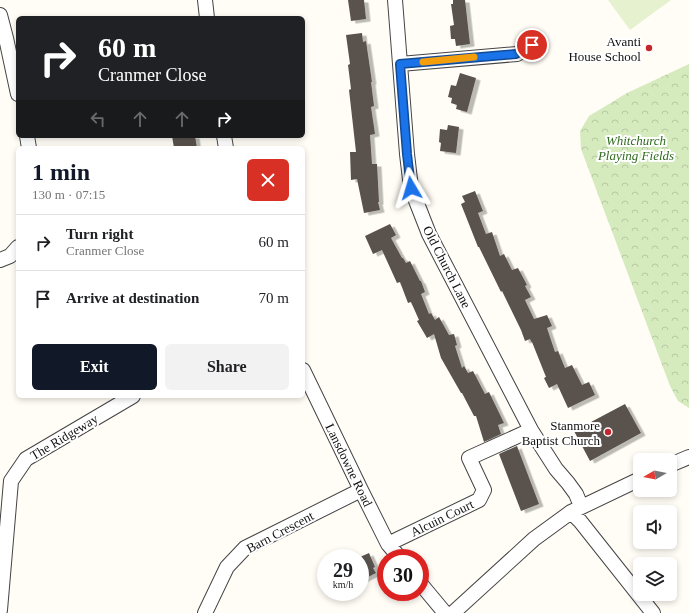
<!DOCTYPE html>
<html lang="en">
<head>
<meta charset="utf-8">
<style>
	:root { --surface:#fff; --page:#f2f2f2; --text:#202124; --muted:#757577; --line:#e0e0e0; --accent:#111827 }
	body { margin:0; font-family:"Times New Roman",serif; background:var(--page); color:var(--text); height:100vh; display:flex; flex-direction:column; font-size:15px; white-space:nowrap }
	* { box-sizing:border-box; margin:0 }
	p { font-size:13px; color:var(--muted) }
	.icon { flex:none; width:22px; height:22px; fill:none; stroke:currentColor; stroke-width:2; stroke-linecap:round; stroke-linejoin:round }
	.map { position:relative; flex:1; overflow:hidden }
	.panel { position:absolute; left:16px; top:146px; width:289px; height:252px; display:flex; flex-direction:column; background:var(--surface); border-radius:6px; box-shadow:0 2px 6px #0003 }
	.panel>* { flex:none }
	.top-card { position:absolute; left:16px; top:16px; width:289px; height:122px; border-radius:6px; box-shadow:0 2px 6px #0003; background:#202124; color:#fff; overflow:hidden }
	.needle { width:26px; rotate:261deg }
	.buttons { position:absolute; left:633px; top:453px; display:grid; gap:8px }
	.buttons a { display:grid; place-items:center; width:44px; height:44px; border-radius:6px; background:var(--surface); box-shadow:0 2px 6px #0003; font-size:20px }
	.speed { position:absolute; left:317px; top:549px; display:flex; gap:8px; font-size:20px; font-weight:700; text-align:center }
	.speed>* { display:grid; place-content:center; width:52px; height:52px; border-radius:50%; background:var(--surface); box-shadow:0 2px 6px #0003; line-height:1 }
	.speed small { font-size:10px; font-weight:400 }
	.speed .limit { border:6px solid #d22; background:#fff; color:#111 }
	.pin { position:absolute; display:grid; place-items:center; width:34px; height:34px; color:#fff; margin:-17px; border:2px solid #fff; border-radius:50%; box-shadow:0 1px 4px #0007 }
	.me { position:absolute; width:44px; margin:-22px; rotate:353deg; stroke-linejoin:round; filter:drop-shadow(0 0 3px #0008) }
	.turn { display:flex; align-items:center; gap:14px; height:84px; padding:0 16px; font-size:18px }
	.turn .icon { width:52px; height:52px; stroke-width:2.5 }
	.turn b { display:block; font-size:28px; line-height:34px }
	.lanes { display:flex; align-items:center; height:38px; padding:0 16px; background:#0003; justify-content:center; gap:20px; direction:ltr }
	.lanes .off { opacity:.35 }
	.round { display:grid; place-items:center; flex:none; width:42px; height:42px; border-radius:6px; background:var(--page) }
	.overview { display:flex; align-items:center; justify-content:space-between; height:68px; padding:0 16px }
	h1 { font-size:24px; font-weight:800; line-height:30px; color:var(--accent) }
	.primary-button { display:flex; gap:8px; margin-top:auto; padding:8px 16px }
	.primary-button a { flex:1; height:46px; border-radius:6px; background:var(--accent); color:#fff; font-size:16px; font-weight:800; line-height:46px; text-align:center }
	.primary-button a+a { background:var(--page); color:var(--text) }
	ul { padding:0; list-style:none }
	li { display:flex; align-items:center; gap:12px; height:56px; padding:0 16px; border-top:1px solid var(--line) }
	li div { flex:1 }
	li b { display:block; font-size:15px }
	li em { font-style:normal }
	.map>svg:first-child { display:block }
	.park { fill:url(#park-crowns) }
	.pitch { fill:#e6f2cf }
	.building { fill:#5a524d; filter:url(#shadow) }
	.lines { fill:none; stroke-linecap:round; stroke-linejoin:round }
	.minor-casing { stroke:#444; stroke-width:16 }
	.minor { stroke:#fff; stroke-width:14 }
	.route-casing { stroke:#114b97; stroke-width:10 }
	.route { stroke:#1a73e8; stroke-width:7 }
	.slow { stroke:#f59e0b; stroke-width:7 }
	.poi-dot { fill:#c4262e; stroke:#fff; stroke-width:1.5 }
	.labels { text-anchor:middle; dominant-baseline:central; stroke-width:4; stroke-linejoin:round; paint-order:stroke }
	.poi-label { font-size:13px; fill:#111; stroke:#fff; text-anchor:end }
	.park-label { font-size:13px; font-style:italic; fill:#2f6b1f; stroke:#fff }
	.street-label { font-size:13px; fill:#111; stroke:#fff }
</style>
</head>
<body>
<div class="map">
<svg width="689" height="613" viewBox="0 0 689 613">
	<defs>
		<pattern id="park-crowns" width="20" height="18" patternUnits="userSpaceOnUse"><rect width="20" height="18" fill="#d5ebbd"/><path d="M2 6a3 3 0 1 1 6 0M12 15a3 3 0 1 1 6 0" fill="none" stroke="#b6c8a1"/></pattern>
		<filter id="shadow"><feDropShadow dx="4.5" dy="2.5" stdDeviation="0" flood-color="#0004"/></filter>
	</defs>
	<rect width="100%" height="100%" fill="#fffdf5"/>
	<path class="park" d="M689 64V408L678 401 670 386 581 149 580 131 589 116 627 93Z"/>
	<path class="pitch" d="M608 0H671L630 30Z"/>
	<path class="building" d="M348 0H364L366 19 351 21Z
		M453 0H465L470 44 456 46 455 39H451L450 26 454 25 451 4H453Z
		M362 33 363 42 366 41 372 82H371L374 106 371 107 375 134 370 135 372 164H377L379 202H378L380 210 364 213 357 179 351 180 350 152H356L349 90 351 89 348 65 350 64 346 35Z
		M460 73 476 78 467 112 456 109 457 105 451 103 452 98 448 97 451 85 456 86Z
		M448 125 459 127 456 153 440 151 441 143 439 142 440 129 447 130Z
		M172 136H195L197 148H174Z
		M475 191 483 211 478 213 486 234 492 232 500 256 504 254 512 270 518 268 527 285 525 286 531 297 525 300 534 319 547 315 552 326 547 328 555 352 558 351 565 368 572 365 582 385 589 382 595 395 568 408 557 384 549 388 544 378 546 377 532 342V343L530 339 525 341 521 330 502 291 501 292 479 247H478L461 204 465 202 462 196Z
		M390 224 396 235 391 238 402 258H403L406 263 410 261 420 281H421L425 292 421 294 429 314 431 313 435 320 439 317 449 335 454 334 457 345 455 346 462 368 464 366 468 373 473 371 485 394 489 392 504 423 498 425 501 434 484 442 476 416H474L462 393H461L441 358 434 334 427 338 417 321 419 320 411 302 408 303 400 282 397 283 382 250 373 254 365 236Z
		M625 404 641 433 590 461 574 431Z
		M517 446 539 504 521 511 499 454Z
		M369 553 375 567 373 568 376 573 360 581V557Z"/>
	<g class="lines">
		<defs>
			<path id="minor" d="M205 0 207 18
				M395 0 407 154 411 188 429 234 531 430 556 469 568 483 576 494 581 506
				M0 15 6 38 18 94
				M400 64 517 54 531 45
				M27 136 29 148
				M224 136 226 148
				M0 260 10 256 18 247
				M303 370 361 490 388 544 400 558
				M670 465 689 457
				M571 512 580 521 653 613
				M388 544 479 500 484 490 469 458 531 430
				M420 583 445 613
				M0 610 11 481 26 459 133 396
				M205 613 227 567 245 548 361 490
				M453 613 534 539 571 512 640 479"/>
		</defs>
		<use href="#minor" class="minor-casing"/>
		<use href="#minor" class="minor"/>
	</g>
	<g class="lines">
		<defs>
			<path id="route" d="M411 188 407 154 400 64 516 54 532 45"/>
		</defs>
		<use href="#route" class="route-casing"/>
		<use href="#route" class="route"/>
		<path class="slow" d="M423 62 474 57"/>
	</g>
	<g class="poi-dot">
		<circle cx="649" cy="48" r="4"/>
		<circle cx="608" cy="432" r="4"/>
	</g>
	<g class="labels">
		<g class="poi-label">
			<text x="641" y="41">Avanti<tspan x="641" dy="15">House School</tspan></text>
			<text x="600" y="425">Stanmore<tspan x="600" dy="15">Baptist Church</tspan></text>
		</g>
		<g class="park-label">
			<text x="636" y="140">Whitchurch<tspan x="636" dy="15">Playing Fields</tspan></text>
		</g>
		<g class="street-label">
			<text transform="translate(447 267) rotate(63)">Old Church Lane</text>
			<text transform="translate(64 437) rotate(-31)">The Ridgeway</text>
			<text transform="translate(349 465) rotate(64)">Lansdowne Road</text>
			<text transform="translate(442 518) rotate(-26)">Alcuin Court</text>
			<text transform="translate(280 532) rotate(-28)">Barn Crescent</text>
		</g>
	</g>
</svg>
<div class="buttons">
<a><svg class="needle" viewBox="-14 -14 28 28"><path d="M0-13l5 13h-10z" fill="#e53935"/><path d="M0 13l5-13h-10z" fill="#757577"/></svg></a>
<a><svg class="icon" aria-label="sound" viewBox="0 0 24 24"><path d="M4 9h4l5-4v14l-5-4H4zM17 9q2 3 0 6"/></svg></a>
<a><svg class="icon" aria-label="layers" viewBox="0 0 24 24"><path d="M12 4l9 5-9 5-9-5zM3 14l9 5 9-5"/></svg></a>
</div>
<div class="speed"><div>29<small>km/h</small></div><div class="limit">30</div></div>
<div class="pin" style="left:532px;top:45px;background:#d93025"><svg class="icon" aria-label="arrive" viewBox="0 0 24 24"><path d="M6 21V4h12l-3 4 3 4H6"/></svg></div>
<svg class="me" style="left:411px;top:188px" viewBox="-20 -20 40 40"><path d="M0-17L14 15 0 8-14 15z" fill="#1a73e8" stroke="#fff" stroke-width="4"/></svg>
<div class="top-card">
<div class="turn"><svg class="icon" aria-label="right" viewBox="0 0 24 24"><path d="M7 20v-9h11M14 6l5 5-5 5"/></svg><div><b>60 m</b>Cranmer Close</div></div>
<div class="lanes"><svg class="icon off" aria-label="left" viewBox="0 0 24 24"><path d="M17 20v-9H6M10 6l-5 5 5 5"/></svg><svg class="icon off" aria-label="ahead" viewBox="0 0 24 24"><path d="M12 20V5M6 11l6-6 6 6"/></svg><svg class="icon off" aria-label="ahead" viewBox="0 0 24 24"><path d="M12 20V5M6 11l6-6 6 6"/></svg><svg class="icon" aria-label="right" viewBox="0 0 24 24"><path d="M7 20v-9h11M14 6l5 5-5 5"/></svg></div>
</div>
<section class="panel">
<div class="overview"><div><h1>1 min</h1><p>130 m · 07:15</p></div><a class="round" style="background:#d93025;color:#fff"><svg class="icon" aria-label="close" viewBox="0 0 24 24"><path d="M6 6l12 12M18 6L6 18"/></svg></a></div>
<ul>
<li><svg class="icon" aria-label="right" viewBox="0 0 24 24"><path d="M7 20v-9h11M14 6l5 5-5 5"/></svg><div><b>Turn right</b><p>Cranmer Close</p></div><em>60 m</em></li>
<li><svg class="icon" aria-label="arrive" viewBox="0 0 24 24"><path d="M6 21V4h12l-3 4 3 4H6"/></svg><div><b>Arrive at destination</b></div><em>70 m</em></li>
</ul>
<div class="primary-button"><a>Exit</a><a>Share</a></div>
</section>
</div>
</body>
</html>
